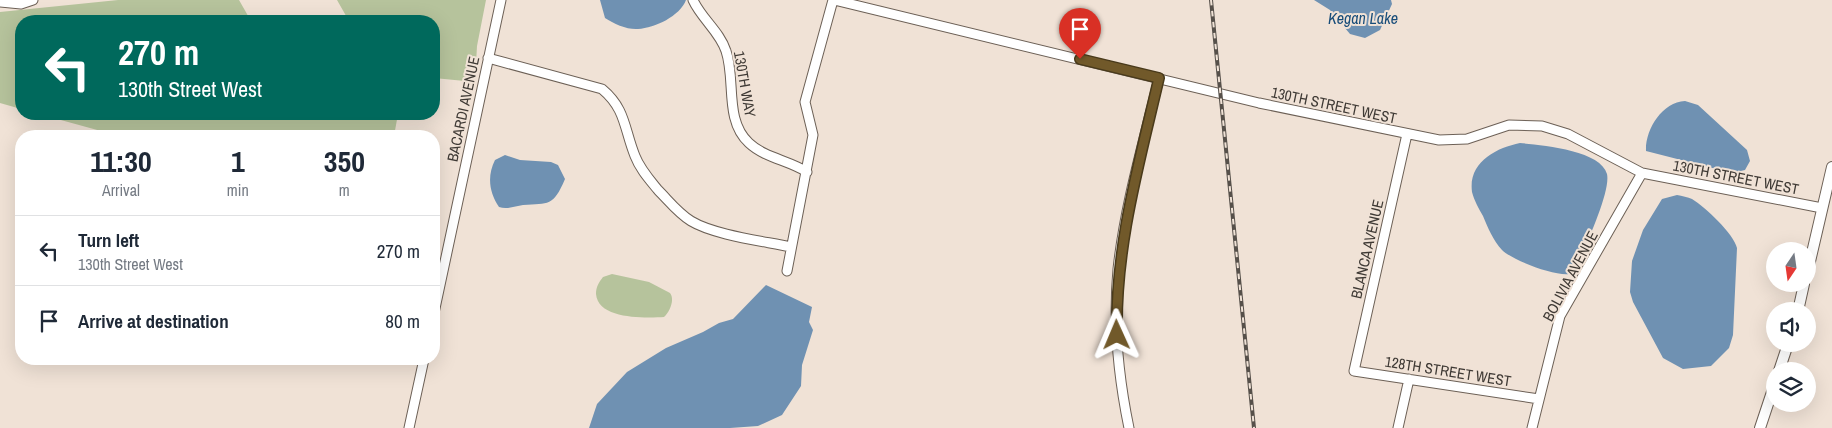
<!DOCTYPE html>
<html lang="en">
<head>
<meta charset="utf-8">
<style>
	:root { --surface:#fff; --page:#f2f2f3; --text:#1f2937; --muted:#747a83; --line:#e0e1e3 }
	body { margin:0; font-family:"Archivo Narrow",sans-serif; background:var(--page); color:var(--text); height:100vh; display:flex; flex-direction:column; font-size:19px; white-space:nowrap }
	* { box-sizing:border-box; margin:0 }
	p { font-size:16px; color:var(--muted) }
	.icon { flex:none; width:28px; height:28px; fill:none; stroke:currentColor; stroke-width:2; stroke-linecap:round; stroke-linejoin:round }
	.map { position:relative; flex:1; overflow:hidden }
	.panel { position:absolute; left:15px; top:130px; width:425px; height:235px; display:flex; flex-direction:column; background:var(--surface); border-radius:20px; box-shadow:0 5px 20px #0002 }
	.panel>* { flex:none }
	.guide { position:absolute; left:15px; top:15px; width:425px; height:105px; border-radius:20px; box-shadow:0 5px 20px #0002; background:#00695c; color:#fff; overflow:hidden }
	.needle { width:32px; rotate:193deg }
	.fabs { position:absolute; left:1766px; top:242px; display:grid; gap:10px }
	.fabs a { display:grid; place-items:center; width:50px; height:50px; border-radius:50%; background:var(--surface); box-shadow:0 5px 20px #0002; font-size:25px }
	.pin { position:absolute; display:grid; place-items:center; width:42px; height:42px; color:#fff; margin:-51px -21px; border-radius:50% 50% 50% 0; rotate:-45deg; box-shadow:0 0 5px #0007 }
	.pin .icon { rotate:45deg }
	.me { position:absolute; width:55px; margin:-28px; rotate:359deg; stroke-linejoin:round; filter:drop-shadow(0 0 4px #0008) }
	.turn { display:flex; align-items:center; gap:18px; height:105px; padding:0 20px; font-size:22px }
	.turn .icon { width:65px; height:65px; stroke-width:2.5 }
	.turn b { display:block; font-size:35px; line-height:42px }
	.eta { display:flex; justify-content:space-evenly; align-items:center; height:85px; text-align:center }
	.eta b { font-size:30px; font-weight:800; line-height:35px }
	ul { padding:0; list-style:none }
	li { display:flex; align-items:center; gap:15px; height:70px; padding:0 20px; border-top:1px solid var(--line) }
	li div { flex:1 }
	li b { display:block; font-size:19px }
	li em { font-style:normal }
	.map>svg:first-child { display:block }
	.green { fill:#b6c39c }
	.water { fill:#6f91b2 }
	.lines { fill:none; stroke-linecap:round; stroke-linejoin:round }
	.minor-casing { stroke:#6c6056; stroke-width:11 }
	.major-casing { stroke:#6c6056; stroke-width:12 }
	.minor { stroke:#fff; stroke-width:9 }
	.major { stroke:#fff; stroke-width:10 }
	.rail-casing { stroke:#56504a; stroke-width:4 }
	.rail { stroke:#f0e2d6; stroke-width:2; stroke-dasharray:5.5; stroke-linecap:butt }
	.route-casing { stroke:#493a1b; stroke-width:12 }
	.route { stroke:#71592a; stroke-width:9 }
	.labels { text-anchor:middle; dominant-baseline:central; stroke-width:4; stroke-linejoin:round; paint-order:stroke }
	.street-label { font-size:15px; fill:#3f3a35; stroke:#f0e2d6 }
	.water-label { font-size:16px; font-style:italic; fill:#174c79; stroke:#f0e2d6 }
</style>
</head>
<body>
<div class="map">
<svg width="1832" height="428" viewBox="0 0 1832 428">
	<rect width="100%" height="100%" fill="#f0e2d6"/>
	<path class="green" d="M118 0H239L251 21H21V109L0 103V12Z
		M337 0H486L477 46 475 82 434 78V21H349Z
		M39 114H398L394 136H119Z
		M612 274 649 282 670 293C675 299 670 312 664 317 647 318 598 320 596 294 596 287 599 282 603 277Z"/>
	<path class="water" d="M600 0H686C680 16 655 28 638 29 628 30 614 24 605 18Z
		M1314 0H1391L1392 4 1380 30 1365 38 1350 34 1330 10Z
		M1685 101 1698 105 1747 150 1750 161 1745 170 1732 173 1646 151C1645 130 1662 102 1685 101Z
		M1520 143C1541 145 1601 150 1607 174 1611 192 1584 249 1576 268L1569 274C1554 276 1512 260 1502 250 1493 240 1488 228 1483 216 1479 209 1474 200 1472 192 1468 162 1496 148 1520 143Z
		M505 155 520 160 551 162 558 165 565 179C553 207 549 203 523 205 515 206 507 210 499 207 489 192 487 176 495 160Z
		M1677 195C1682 196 1688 197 1692 199 1705 207 1734 234 1737 248L1733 335 1729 348 1711 366 1683 369 1663 358 1633 302 1630 292 1632 261 1643 230 1662 199Z
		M766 285 812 307 809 322 813 330 802 365 801 386 782 415 758 426 730 428H589L597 404 627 372 666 348 703 332 719 323 733 319Z"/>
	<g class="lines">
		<defs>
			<path id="minor" d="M693 0C701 18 720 32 726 51 736 80 724 120 749 143 765 158 788 160 807 172
				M834 0 1259 103 1439 140 1467 139 1509 125 1542 126 1568 134 1642 173 1822 208
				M0 2 21 4 33 0
				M488 58 602 89C626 109 624 129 635 156 640 169 649 179 658 190 669 201 678 213 691 221 714 235 763 241 791 247
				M1407 134 1354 371 1539 399
				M787 271 813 135 805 102 833 0
				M434 313 501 0
				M409 428 424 359
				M1129 428C1118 375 1113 322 1118 269 1125 204 1144 141 1159 78
				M1398 428 1409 379
				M1532 428 1560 316 1642 173"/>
			<path id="major" d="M1808 270 1832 167
				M1798 311 1804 284
				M1779 371 1788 344
				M1760 428 1775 383"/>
		</defs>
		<use href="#minor" class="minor-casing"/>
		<use href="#major" class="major-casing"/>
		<use href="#minor" class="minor"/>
		<use href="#major" class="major"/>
		<defs>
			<path id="rail" d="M1211 0 1254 428"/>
		</defs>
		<use href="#rail" class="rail-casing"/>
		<use href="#rail" class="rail"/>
	</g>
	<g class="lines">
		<defs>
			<path id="route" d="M1080 59 1159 78C1139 164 1115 247 1117 335"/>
		</defs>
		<use href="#route" class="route-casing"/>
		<use href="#route" class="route"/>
	</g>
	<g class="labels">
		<g class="street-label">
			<text transform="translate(745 84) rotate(80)">130TH WAY</text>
			<text transform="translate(1334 105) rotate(12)">130TH STREET WEST</text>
			<text transform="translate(463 109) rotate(-78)">BACARDI AVENUE</text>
			<text transform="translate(1736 177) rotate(11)">130TH STREET WEST</text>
			<text transform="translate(1367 249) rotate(-77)">BLANCA AVENUE</text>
			<text transform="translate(1570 276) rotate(-62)">BOLIVIA AVENUE</text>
			<text transform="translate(1448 371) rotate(9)">128TH STREET WEST</text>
		</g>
		<g class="water-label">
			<text x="1363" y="18">Kegan Lake</text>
		</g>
	</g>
</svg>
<div class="fabs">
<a><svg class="needle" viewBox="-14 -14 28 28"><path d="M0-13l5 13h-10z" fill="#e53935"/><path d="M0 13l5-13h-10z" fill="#747a83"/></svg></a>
<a><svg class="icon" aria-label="sound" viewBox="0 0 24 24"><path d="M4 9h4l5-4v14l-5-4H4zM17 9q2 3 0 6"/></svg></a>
<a><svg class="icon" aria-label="layers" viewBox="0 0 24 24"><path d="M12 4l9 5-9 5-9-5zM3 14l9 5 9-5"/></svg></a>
</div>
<div class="pin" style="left:1080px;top:59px;background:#d93025"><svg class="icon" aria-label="arrive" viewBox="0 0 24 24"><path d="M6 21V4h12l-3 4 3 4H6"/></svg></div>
<svg class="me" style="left:1117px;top:335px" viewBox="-20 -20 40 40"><path d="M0-17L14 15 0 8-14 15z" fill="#71592a" stroke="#fff" stroke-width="4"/></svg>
<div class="guide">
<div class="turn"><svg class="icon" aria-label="left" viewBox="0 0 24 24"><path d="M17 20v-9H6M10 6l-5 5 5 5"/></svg><div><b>270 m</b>130th Street West</div></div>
</div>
<section class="panel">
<div class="eta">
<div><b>11:30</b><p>Arrival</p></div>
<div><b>1</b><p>min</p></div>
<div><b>350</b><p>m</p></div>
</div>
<ul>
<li><svg class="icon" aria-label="left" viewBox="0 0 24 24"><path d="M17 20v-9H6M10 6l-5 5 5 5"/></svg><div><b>Turn left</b><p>130th Street West</p></div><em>270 m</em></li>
<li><svg class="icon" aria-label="arrive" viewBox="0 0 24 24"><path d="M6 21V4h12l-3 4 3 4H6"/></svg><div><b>Arrive at destination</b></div><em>80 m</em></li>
</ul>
</section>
</div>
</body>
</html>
